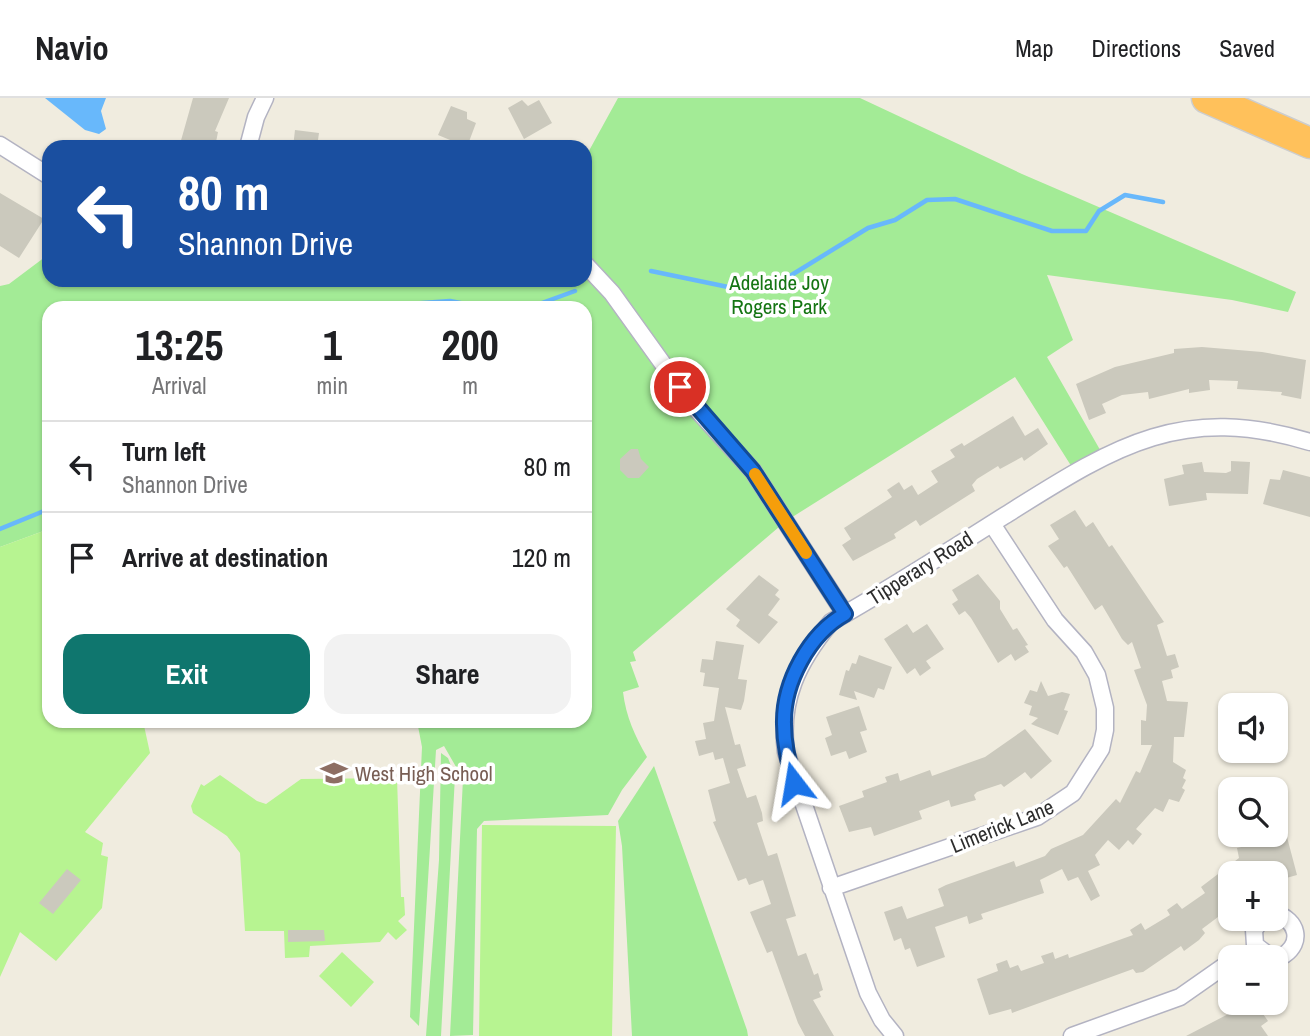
<!DOCTYPE html>
<html lang="en">
<head>
<meta charset="utf-8">
<style>
	:root { --surface:#fff; --page:#f2f2f2; --text:#202124; --muted:#757577; --line:#e0e0e0; --accent:#0f766e }
	body { margin:0; font-family:"Archivo Narrow",sans-serif; background:var(--page); color:var(--text); height:100vh; display:flex; flex-direction:column; font-size:26px; white-space:nowrap }
	* { box-sizing:border-box; margin:0 }
	p { font-size:23px; color:var(--muted) }
	.icon { flex:none; width:38px; height:38px; fill:none; stroke:currentColor; stroke-width:2; stroke-linecap:round; stroke-linejoin:round }
	.map { position:relative; flex:1; overflow:hidden }
	.side { position:absolute; left:42px; top:203px; width:550px; height:427px; display:flex; flex-direction:column; background:var(--surface); border-radius:21px; box-shadow:0 2px 5px #0004 }
	.side>* { flex:none }
	.top-card { position:absolute; left:42px; top:42px; width:550px; height:147px; border-radius:21px; box-shadow:0 2px 5px #0004; background:#1a4fa0; color:#fff; overflow:hidden }
	.fabs { position:absolute; left:1218px; top:595px; display:grid; gap:14px }
	.fabs a { display:grid; place-items:center; width:70px; height:70px; border-radius:14px; background:var(--surface); box-shadow:0 2px 5px #0004; font-size:35px }
	.pin { position:absolute; display:grid; place-items:center; width:60px; height:60px; color:#fff; margin:-30px; border:4px solid #fff; border-radius:50%; box-shadow:0 2px 7px #0007 }
	.me { position:absolute; width:77px; margin:-38px; rotate:346deg; stroke-linejoin:round; filter:drop-shadow(0 0 5px #0008) }
	.turn { display:flex; align-items:center; gap:24px; height:147px; padding:0 21px; font-size:32px }
	.turn .icon { width:91px; height:91px; stroke-width:2.5 }
	.turn b { display:block; font-size:49px; line-height:60px }
	.eta { display:flex; justify-content:space-evenly; align-items:center; height:119px; text-align:center }
	.eta b { font-size:42px; font-weight:700; line-height:49px }
	.primary-button { display:flex; gap:14px; margin-top:auto; padding:14px 21px }
	.primary-button a { flex:1; height:80px; border-radius:21px; background:var(--accent); color:#fff; font-size:28px; font-weight:700; line-height:80px; text-align:center }
	.primary-button a+a { background:var(--page); color:var(--text) }
	ul { padding:0; list-style:none }
	li { display:flex; align-items:center; gap:21px; height:91px; padding:0 21px; border-top:2px solid var(--line) }
	li div { flex:1 }
	li b { display:block; font-size:26px }
	li em { font-style:normal }
	header { display:flex; align-items:center; gap:42px; box-sizing:border-box; height:98px; padding:0 35px; background:var(--surface); border-bottom:2px solid var(--line) }
	header strong { font-size:33px }
	nav { display:flex; gap:38px; margin-inline-start:auto; font-size:24px }
	.map>svg:first-child { display:block }
	.green { fill:#a3eb96 }
	.pitch { fill:#b7f491 }
	.water { fill:#68b8fb }
	.lines { fill:none; stroke-linecap:round; stroke-linejoin:round }
	.stream { stroke:#68b8fb; stroke-width:4.5 }
	.building { fill:#cbc9bd }
	.street-casing { stroke:#b3b3c2; stroke-width:19 }
	.highway-casing { stroke:#cdcdcd; stroke-width:33 }
	.street { stroke:#fff; stroke-width:16 }
	.highway { stroke:#ffc15b; stroke-width:30 }
	.route-casing { stroke:#114b97; stroke-width:18 }
	.route { stroke:#1a73e8; stroke-width:12 }
	.slow { stroke:#f59e0b; stroke-width:12 }
	.labels { text-anchor:middle; dominant-baseline:central; stroke-width:7; stroke-linejoin:round; paint-order:stroke }
	.park-label { font-size:21px; fill:#157513; stroke:#fff }
	.street-label { font-size:21px; fill:#2d2d2d; stroke:#fff }
	.education-label { font-size:21px; fill:#785e54; stroke:#fff; text-anchor:start }
</style>
</head>
<body>
<header>
<strong>Navio</strong>
<nav><a>Map</a><a>Directions</a><a>Saved</a></nav>
</header>
<div class="map">
<svg width="1310" height="938" viewBox="0 0 1310 938">
	<rect width="100%" height="100%" fill="#f0ecdf"/>
	<path class="green" d="M618 0H860L1022 76 1296 194 1288 214 1232 202 1047 177 1073 242 1047 259 1103 357 1075 374 1015 279 786 423 633 554 636 563 630 564 639 589 623 594C626 619 635 638 647 659L622 692 608 717 484 723 477 731 473 937 450 938 463 681 444 648 436 652 419 928 410 919 422 649 417 623H584V210H49V431L0 449V188L9 186 49 156V182H584L585 60Z
		M441 655 448 660 455 678 441 938H426L439 762Z
		M654 668 747 932 748 938H632L622 748 618 723Z"/>
	<path class="pitch" d="M49 431V623H143L150 655 85 734 103 745 101 757 108 759 102 810 56 863 20 834 0 879V449Z
		M220 677 257 703 266 706 301 681 397 680 401 799H404L405 817 398 823 407 832 396 842 388 834 380 844 310 848 309 859 285 860 284 833H245L240 755 227 738 193 715 191 708 201 686 204 688Z
		M482 727 616 728 612 938H479Z
		M342 854 374 884 351 909 319 878Z"/>
	<path class="water" d="M45 0H106L101 13 106 31 99 36 85 32Z"/>
	<g class="lines">
		<path class="stream" d="M651 173 733 190 785 181 868 130 895 122 927 102 955 101 1052 133H1086L1099 113 1125 97 1163 104
			M354 210 450 203 486 210
			M528 210 575 193
			M0 431 49 411"/>
	</g>
	<path class="building" d="M193 0H229L215 33 218 34 215 49 180 46Z
		M522 2 528 8 539 2 552 25 524 41 508 10Z
		M451 8 467 14V21L476 25 467 49 438 37Z
		M295 32 319 35 317 49H293Z
		M0 95 44 121 19 160 0 148Z
		M1202 249 1262 254 1306 262 1301 301 1281 297 1282 294 1237 291 1238 283 1209 282 1210 292 1189 295V291L1149 301 1148 294 1122 297 1102 306 1106 315 1089 322 1076 286 1115 269 1174 255V251Z
		M1013 318 1025 338 1038 330 1048 346 1024 363 1022 359 1000 371 998 368 977 381 972 387 975 393 920 428 916 422 894 436 896 440 853 463 842 447 851 441 844 430 892 399 887 392 899 384 904 392 912 387 918 397 938 384 931 373 955 359 950 352 962 345 964 348Z
		M631 351H638L641 361 649 369 639 380H628L620 372V361Z
		M1231 363 1250 364 1248 396 1206 395 1207 402 1169 408 1164 381 1184 376 1182 367 1202 364 1204 374 1226 375 1231 373Z
		M1283 372 1310 379V419L1263 406 1270 381 1280 382Z
		M1075 412 1086 429 1093 424 1109 449 1112 447 1164 524 1157 527 1167 558 1175 556 1179 569 1171 572 1173 580 1162 583 1167 603 1188 604 1184 639H1174L1173 664 1186 672 1183 680 1186 682 1182 690 1185 692 1179 704 1169 701 1163 714 1155 710 1136 731 1142 736 1133 747 1128 742 1119 752 1108 742 1095 757 1100 767 1088 773 1100 798 1091 803 1078 779 1068 783 1062 771 1040 782 1044 795 981 816 983 821 969 826 967 818 935 829 945 859 917 869 910 850 905 852 901 840 894 843 884 814 902 808 907 821 944 808 938 791 946 787 1014 763 1016 769 1045 758 1051 751 1083 737 1116 701 1120 705 1136 673 1140 675 1152 647H1141V622L1146 623 1147 607 1134 572 1141 570 1132 544 1128 547 1122 541 1102 507 1095 512 1067 468 1064 470 1048 448 1059 441 1050 427Z
		M978 476 1000 503V511L1013 532 1017 530 1028 547 1025 548 1029 554 1015 563 1011 556 998 565 971 520 965 513 959 517 952 506 958 502 952 492Z
		M759 477 779 492 775 497 780 501 768 517 778 524 759 546 736 528 740 522 726 511Z
		M907 526 913 535 927 526 944 551 926 563 931 570 920 578 915 570 907 576 884 541Z
		M716 543 744 547 738 581 747 582 744 603 741 612 725 609 735 647 740 646 746 668 737 671 747 700 756 697 762 715 763 723 757 725 768 758 777 755 796 818 786 821 790 833 798 858 806 855 814 877 818 875 823 892 819 894 821 899 813 902 834 938H805L798 925 772 853 767 855 750 814 771 806 763 782 749 787 746 780 738 783 713 724 716 723 708 692 730 685 723 660 715 662 713 654 699 658 695 643 706 641 703 625 714 623 719 590 703 588 705 575 700 574 702 561 713 562Z
		M859 557 892 569 884 592 878 590 874 600 854 593 857 602 839 597 846 572 849 573 852 565 856 566Z
		M1041 583 1048 598 1062 594 1070 596 1064 612 1068 613 1058 637 1031 626 1038 620 1029 617 1032 608 1024 605 1030 592 1037 594Z
		M859 608 867 632 860 634 867 654 849 661 846 653 831 658 825 640 832 637 826 619Z
		M1025 631 1052 663 1031 681 1025 674 1004 689 1001 686 977 694 974 697 976 702 951 709 949 702 919 713 922 721 874 738 871 729 849 734 839 708 864 699 862 693 887 684 885 679 898 675 900 683 930 672 932 678 985 659Z
		M1256 737H1271L1272 743 1287 739 1297 777 1279 782 1278 775H1230V810L1202 831 1205 835 1199 842 1184 853 1181 848 1143 874 1136 875 1133 871 1012 915 1011 911 989 917 977 881 998 873 996 866 1007 862 1010 870 1018 867 1021 873 1044 865 1041 858 1053 854 1055 861 1068 856 1069 860 1133 837 1130 832 1141 825 1145 832 1170 817 1167 812 1177 805 1182 811 1205 795 1201 789 1239 760 1237 750 1259 745Z
		M67 771 81 782 53 816 39 805Z
		M288 832H324L325 843 288 844Z
		M1233 905H1272L1261 913 1268 923 1261 928 1268 938H1186L1238 911Z"/>
	<g class="lines">
		<defs>
			<path id="street" d="M0 47 49 78
				M248 49 256 19 265 0
				M584 165 612 195 691 305 753 373 845 516
				M831 790 1037 719 1073 695 1101 651 1105 632V610L1097 577 1084 554 1055 522 992 426
				M1262 821 1254 832 1255 847 1271 859 1284 857C1303 844 1297 822 1276 816
				M895 938 882 922 868 895 786 654C779 602 798 564 831 524 890 491 947 454 1004 418 1111 351 1179 304 1310 344
				M1072 938 1180 899 1230 864"/>
			<path id="highway" d="M1207 0 1310 45"/>
		</defs>
		<use href="#street" class="street-casing"/>
		<use href="#highway" class="highway-casing"/>
		<use href="#street" class="street"/>
		<use href="#highway" class="highway"/>
	</g>
	<g class="lines">
		<defs>
			<path id="route" d="M680 289 753 373 845 516C809 536 783 585 784 626 784 647 789 665 794 685"/>
		</defs>
		<use href="#route" class="route-casing"/>
		<use href="#route" class="route"/>
		<path class="slow" d="M755 376 806 455"/>
	</g>
	<defs>
		<symbol id="school-bare" viewBox="-9 -9 18 18"><path d="M0-5L7-2L0 1L-7-2ZM-4 1L0 2.5L4 1V4Q0 6-4 4Z" fill="#8d6e63" stroke="#fff" stroke-width="2.5" paint-order="stroke"/></symbol>
	</defs>
	<g fill-rule="evenodd">
		<use href="#school-bare" x="315" y="656" width="38" height="38"/>
	</g>
	<g class="labels">
		<g class="park-label">
			<text x="779" y="184">Adelaide Joy<tspan x="779" dy="24">Rogers Park</tspan></text>
		</g>
		<g class="street-label">
			<text transform="translate(920 470) rotate(-32)">Tipperary Road</text>
			<text transform="translate(1002 728) rotate(-22)">Limerick Lane</text>
		</g>
		<g class="education-label">
			<text x="355" y="675">West High School</text>
		</g>
	</g>
</svg>
<div class="fabs">
<a><svg class="icon" aria-label="sound" viewBox="0 0 24 24"><path d="M4 9h4l5-4v14l-5-4H4zM17 9q2 3 0 6"/></svg></a>
<a><svg class="icon" aria-label="search" viewBox="0 0 24 24"><circle cx="10" cy="10" r="6"/><path d="M15 15l6 6"/></svg></a>
<a>+</a>
<a>−</a>
</div>
<div class="pin" style="left:680px;top:289px;background:#d93025"><svg class="icon" aria-label="arrive" viewBox="0 0 24 24"><path d="M6 21V4h12l-3 4 3 4H6"/></svg></div>
<svg class="me" style="left:794px;top:685px" viewBox="-20 -20 40 40"><path d="M0-17L14 15 0 8-14 15z" fill="#1a73e8" stroke="#fff" stroke-width="4"/></svg>
<div class="top-card">
<div class="turn"><svg class="icon" aria-label="left" viewBox="0 0 24 24"><path d="M17 20v-9H6M10 6l-5 5 5 5"/></svg><div><b>80 m</b>Shannon Drive</div></div>
</div>
<section class="side">
<div class="eta">
<div><b>13:25</b><p>Arrival</p></div>
<div><b>1</b><p>min</p></div>
<div><b>200</b><p>m</p></div>
</div>
<ul>
<li><svg class="icon" aria-label="left" viewBox="0 0 24 24"><path d="M17 20v-9H6M10 6l-5 5 5 5"/></svg><div><b>Turn left</b><p>Shannon Drive</p></div><em>80 m</em></li>
<li><svg class="icon" aria-label="arrive" viewBox="0 0 24 24"><path d="M6 21V4h12l-3 4 3 4H6"/></svg><div><b>Arrive at destination</b></div><em>120 m</em></li>
</ul>
<div class="primary-button"><a>Exit</a><a>Share</a></div>
</section>
</div>
</body>
</html>
